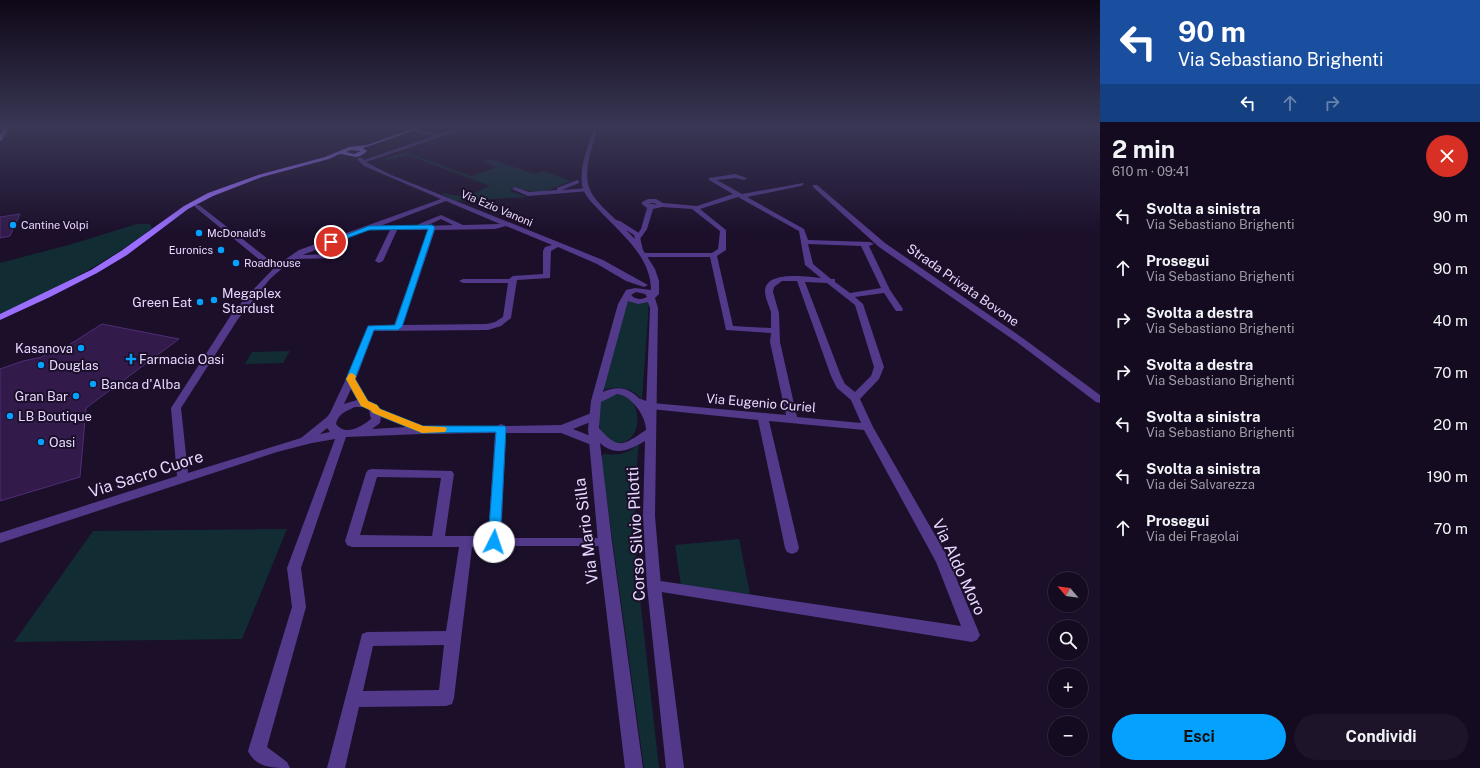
<!DOCTYPE html>
<html lang="it">
<head>
<meta charset="utf-8">
<style>
	:root { --surface:#140b20; --page:#1d1429; --text:#f1f3f6; --muted:#9d9ba5; --line:#332b3e; --accent:#04a1ff }
	body { margin:0; font-family:"Public Sans",sans-serif; background:var(--page); color:var(--text); height:100vh; display:flex; flex-direction:column; font-size:15px; white-space:nowrap }
	* { box-sizing:border-box; margin:0 }
	p { font-size:13px; color:var(--muted) }
	.icon { flex:none; width:22px; height:22px; fill:none; stroke:currentColor; stroke-width:2; stroke-linecap:round; stroke-linejoin:round }
	.map { position:relative; flex:1; overflow:hidden }
	.sheet { display:flex; flex-direction:column; background:var(--surface); width:380px }
	.sheet>* { flex:none }
	.hud { background:#1a4fa0; color:#fff; overflow:hidden }
	.needle { width:26px; rotate:298deg }
	.fabs { position:absolute; left:1048px; top:572px; display:grid; gap:8px }
	.fabs a { display:grid; place-items:center; width:40px; height:40px; border-radius:50%; background:var(--surface); box-shadow:0 1px 3px #0004,0 0 0 1px var(--line); font-size:20px }
	.pin { position:absolute; display:grid; place-items:center; width:34px; height:34px; color:#fff; margin:-17px; border:2px solid #fff; border-radius:50%; box-shadow:0 1px 4px #0007 }
	.me { position:absolute; width:44px; margin:-22px; rotate:4deg; stroke-linejoin:round; filter:drop-shadow(0 0 3px #0008) }
	.turn { display:flex; align-items:center; gap:14px; height:84px; padding:0 12px; font-size:18px }
	.turn .icon { width:52px; height:52px; stroke-width:2.5 }
	.turn b { display:block; font-size:28px; line-height:34px }
	.lanes { display:flex; align-items:center; height:38px; padding:0 12px; background:#0003; justify-content:center; gap:20px; direction:ltr }
	.lanes .off { opacity:.35 }
	.round { display:grid; place-items:center; flex:none; width:42px; height:42px; border-radius:21px; background:var(--page) }
	.headline { display:flex; align-items:center; justify-content:space-between; height:68px; padding:0 12px }
	h1 { font-size:24px; font-weight:700; line-height:30px }
	.primary-button { display:flex; gap:8px; margin-top:auto; padding:8px 12px }
	.primary-button a { flex:1; height:46px; border-radius:24px; background:var(--accent); color:#111; font-size:16px; font-weight:700; line-height:46px; text-align:center }
	.primary-button a+a { background:var(--page); color:var(--text) }
	ul { padding:0; list-style:none }
	li { display:flex; align-items:center; gap:12px; height:52px; padding:0 12px }
	li div { flex:1 }
	li b { display:block; font-size:15px }
	li em { font-style:normal }
	main { display:flex; flex:1; min-height:0 }
	.map>svg:first-child { display:block }
	.green { fill:#122c34 }
	.building { fill:#321b4b; stroke:#502c78 }
	.lines { fill:none; stroke-linecap:round; stroke-linejoin:round }
	.pedestrian { fill:#52398a; fill-rule:evenodd }
	.minor { fill:#52398a; fill-rule:evenodd }
	.tertiary { fill:#52398a; fill-rule:evenodd }
	.secondary { fill:#9a6fff; fill-rule:evenodd }
	.route { fill:#04a1ff; stroke:#0369a6 }
	.slow { fill:#f59e0b }
	.poi-dot { fill:#04a1ff; stroke:#1b0f2a; stroke-width:1.5 }
	.labels { text-anchor:middle; dominant-baseline:central; stroke-width:4; stroke-linejoin:round; paint-order:stroke }
	.far-street-label { font-size:11px; fill:#e7d8ff; stroke:#1b0f2a }
	.far-poi-label { font-size:11px; fill:#e7d8ff; stroke:#1b0f2a; text-anchor:start }
	.street-label { font-size:13px; fill:#e7d8ff; stroke:#1b0f2a }
	.poi-label { font-size:13px; fill:#e7d8ff; stroke:#1b0f2a; text-anchor:start }
	.near-street-label { font-size:16px; fill:#e7d8ff; stroke:#1b0f2a }
</style>
</head>
<body>
<main>
<div class="map">
<svg width="1100" height="768" viewBox="0 0 1100 768">
	<rect width="100%" height="100%" fill="#1b0f2a"/>
	<path class="green" d="M406 152 471 176 497 167 484 162 491 159 534 174 543 171 571 181C545 191 542 196 515 187L510 191 527 197 456 201 441 194 445 193C461 199 474 194 490 186L408 155 387 160 384 159Z
		M137 224H150L152 228C104 265 55 289 0 314V263L72 244Z
		M627 300 639 303 649 302 642 400C633 387 615 385 601 391Z
		M290 351 283 363 245 364 252 352Z
		M617 394C621 395 626 395 629 398 643 410 640 444 617 443 600 442 594 415 601 403 605 398 612 396 617 394Z
		M639 444C634 483 634 523 636 562L659 768H644L601 457 604 454C620 455 626 455 639 444Z
		M287 529 242 639 14 642 93 531Z
		M739 539 750 594 681 586 675 545Z"/>
	<path class="building" d="M20 214 10 236 0 238V217Z
		M102 324 179 339 86 408 80 477 0 501V369L23 361 42 357 59 347 64 348Z"/>
	<g class="lines">
		<path class="pedestrian" d="M494 538H605L609 539 610 542 609 545 605 546H494L490 545 489 542 490 539Z"/>
		<path class="minor" d="M462 127H470L366 162 389 174 603 260 648 285 644 287 626 281 597 264 558 247 551 251 550 278 517 280 511 318 501 326 488 330 374 331 356 379 368 401 373 403 379 408 422 426H497L501 424 505 426 561 425 594 412 598 413 599 416 598 419 573 429 598 439 600 442 598 445 594 446 561 433H506L501 542 499 546 494 548 472 547 454 698 452 704 446 706 359 707 345 768H327L362 634 367 632 446 631 459 547H352L347 545 345 541 366 473 368 470 372 469 452 471 454 474 445 536H488L495 433 422 434 346 437 301 568 306 607 267 747 287 762 290 768C273 768 256 768 248 751L292 607 287 568 335 439 312 443 277 452 0 543V533L177 476 171 408 231 315 248 295 275 267 267 266 195 207V205H199L272 262 280 263 299 250 441 199 364 166 357 159 360 157 364 160 434 136 417 132V130L439 134ZM446 201 500 224 463 225 441 215 419 224 418 226H380ZM441 219 453 225 426 226ZM506 226 552 245 545 247 543 251V274L513 276 509 279H463L459 281 463 283H508L503 317 495 322 487 324 403 325 435 230 495 229ZM374 228 377 230H390L375 261 379 263 383 261 397 230H428L394 325 368 326 346 379 330 413 327 417 301 438 188 473 181 408 238 319 270 279 287 264 296 259 338 258 349 237ZM340 241 333 254 303 255 305 254ZM351 389 357 400 344 404ZM355 407H365L369 410 371 419C362 426 346 437 336 424 338 414 346 411 355 407ZM381 417 406 427 372 429 380 423ZM327 428 330 432 320 434ZM377 477 441 478 432 536 360 535ZM444 645 439 690 363 691 373 646Z
			M735 174 747 178 744 180 735 178 717 180 742 194 803 183 804 184 801 186 747 197 804 229 808 240 870 242 874 244 869 246 890 290 903 309 902 311H896L884 293 855 297 863 304 884 367 879 379 860 399 873 427 947 556 980 635 977 640 972 642 649 590 647 586 649 582 654 580 961 626 936 562 864 430 769 421 799 548 797 552 792 554 787 552 785 548 758 420 651 409 634 403 633 401 638 398 652 403 786 415 770 342 771 333 726 330 710 257H644L640 255 644 253H712L718 249 720 231 692 209 662 207 653 209 647 229 640 239 635 238 641 229 647 208 642 204V202L648 199H656L663 203 697 206 733 194 709 180V178ZM738 197 799 231 805 265 821 278C807 277 766 270 765 291 765 298 769 305 771 312 771 317 771 323 771 328L733 326 717 256 726 250V230L700 209ZM648 203H654L657 205ZM808 244 861 246 881 288 850 293 835 282V279H831L813 264ZM782 281H797L831 376 837 388 851 400 861 423 797 417 780 342 779 313 773 292 774 287ZM805 282 827 283 855 305 874 367 871 376 855 392 845 384 841 376Z
			M577 180 579 181V183L562 190 588 188 590 189V191L528 196 512 189 515 187 529 192 557 190V188Z
			M813 185H817L885 243 1024 339 1100 395V403L1096 402 1018 343 879 247 813 187Z"/>
		<path class="tertiary" d="M594 127H598C593 147 581 173 591 192 597 203 608 212 616 220L620 221 639 233 643 250 655 269 659 281V294L655 298 658 308 655 516 661 586 684 768H666L647 586 643 516 645 441C630 450 615 457 600 443L612 542 643 768H625L598 542 588 429 591 401 618 304 626 290 635 288 651 290C651 256 620 233 599 210 592 203 584 195 582 185 579 166 589 145 594 127ZM626 230 634 235 635 239ZM636 292 645 294 647 297C641 300 636 300 631 295ZM628 301 638 304 648 302 650 308 646 407C635 391 622 383 603 392ZM617 394C631 395 646 416 646 430 623 445 619 451 599 428L601 402Z"/>
		<path class="secondary" d="M4 127H9L2 140 0 141V135Z
			M417 127H425L363 148 367 151C357 161 351 155 341 154 338 154 332 158 329 159L262 177 213 196 188 209 127 255 97 273 50 297 0 320V314L91 270 121 251 184 206 208 193 258 175 325 157 349 147 367 145ZM351 150 361 151 354 154 346 152Z"/>
	</g>
	<linearGradient id="sky" x2="0" y2="1"><stop stop-color="#0f0817"/><stop offset="0.54" stop-color="#393755"/><stop offset="1" stop-color="#393755" stop-opacity="0"/></linearGradient>
	<rect width="1100" height="235" fill="url(#sky)"/>
	<path class="route" d="M432 225 435 227 402 327 398 330H374L355 379 368 401 377 405 380 409 423 426H505L506 428 500 542 498 545 494 547 490 545 488 542 496 432 422 433 373 413 370 410 361 406 346 379 368 326 395 325 428 229 369 230 334 243 328 242 369 226Z"/>
	<path class="slow" d="M352 373 356 376 355 379 368 401 377 405 380 409 423 426 445 427 447 429 445 432 422 433 373 413 370 410 361 406 346 379 349 374Z"/>
	<g class="poi-dot">
		<circle cx="13" cy="225" r="4"/>
		<circle cx="199" cy="233" r="4"/>
		<circle cx="221" cy="250" r="4"/>
		<circle cx="236" cy="263" r="4"/>
		<circle cx="214" cy="300" r="4"/>
		<circle cx="200" cy="302" r="4"/>
		<circle cx="81" cy="348" r="4"/>
		<path d="M129 353h4v4h4v4h-4v4h-4v-4h-4v-4h4z"/>
		<circle cx="41" cy="365" r="4"/>
		<circle cx="93" cy="384" r="4"/>
		<circle cx="76" cy="396" r="4"/>
		<circle cx="10" cy="416" r="4"/>
		<circle cx="41" cy="442" r="4"/>
	</g>
	<g class="labels">
		<g class="far-street-label">
			<text transform="translate(497 208) rotate(23)">Via Ezio Vanoni</text>
		</g>
		<g class="far-poi-label">
			<text x="21" y="225">Cantine Volpi</text>
			<text x="207" y="233">McDonald's</text>
			<text x="213" y="250" text-anchor="end">Euronics</text>
			<text x="244" y="263">Roadhouse</text>
		</g>
		<g class="street-label">
			<text transform="translate(963 285) rotate(35)">Strada Privata Bovone</text>
			<text transform="translate(761 403) rotate(5)">Via Eugenio Curiel</text>
		</g>
		<g class="poi-label">
			<text x="222" y="293">Megaplex<tspan x="222" dy="15">Stardust</tspan></text>
			<text x="192" y="302" text-anchor="end">Green Eat</text>
			<text x="73" y="348" text-anchor="end">Kasanova</text>
			<text x="139" y="359">Farmacia Oasi</text>
			<text x="49" y="365">Douglas</text>
			<text x="101" y="384">Banca d'Alba</text>
			<text x="68" y="396" text-anchor="end">Gran Bar</text>
			<text x="18" y="416">LB Boutique</text>
			<text x="49" y="442">Oasi</text>
		</g>
		<g class="near-street-label">
			<text transform="translate(146 474) rotate(-18)">Via Sacro Cuore</text>
			<text transform="translate(586 531) rotate(-97)">Via Mario Silla</text>
			<text transform="translate(636 534) rotate(-93)">Corso Silvio Pilotti</text>
			<text transform="translate(959 567) rotate(65)">Via Aldo Moro</text>
		</g>
	</g>
</svg>
<div class="fabs">
<a><svg class="needle" viewBox="-14 -14 28 28"><path d="M0-13l5 13h-10z" fill="#e53935"/><path d="M0 13l5-13h-10z" fill="#9d9ba5"/></svg></a>
<a><svg class="icon" aria-label="search" viewBox="0 0 24 24"><circle cx="10" cy="10" r="6"/><path d="M15 15l6 6"/></svg></a>
<a>+</a>
<a>−</a>
</div>
<div class="pin" style="left:331px;top:242px;background:#d93025"><svg class="icon" aria-label="arrive" viewBox="0 0 24 24"><path d="M6 21V4h12l-3 4 3 4H6"/></svg></div>
<svg class="me" style="left:494px;top:542px" viewBox="-20 -20 40 40"><circle r="19" fill="#fff"/><path d="M0-13L10 11 0 6-10 11z" fill="#04a1ff"/></svg>
</div>
<section class="sheet">
<div class="hud">
<div class="turn"><svg class="icon" aria-label="left" viewBox="0 0 24 24"><path d="M17 20v-9H6M10 6l-5 5 5 5"/></svg><div><b>90 m</b>Via Sebastiano Brighenti</div></div>
<div class="lanes"><svg class="icon" aria-label="left" viewBox="0 0 24 24"><path d="M17 20v-9H6M10 6l-5 5 5 5"/></svg><svg class="icon off" aria-label="ahead" viewBox="0 0 24 24"><path d="M12 20V5M6 11l6-6 6 6"/></svg><svg class="icon off" aria-label="right" viewBox="0 0 24 24"><path d="M7 20v-9h11M14 6l5 5-5 5"/></svg></div>
</div>
<div class="headline"><div><h1>2 min</h1><p>610 m · 09:41</p></div><a class="round" style="background:#d93025;color:#fff"><svg class="icon" aria-label="close" viewBox="0 0 24 24"><path d="M6 6l12 12M18 6L6 18"/></svg></a></div>
<ul>
<li><svg class="icon" aria-label="left" viewBox="0 0 24 24"><path d="M17 20v-9H6M10 6l-5 5 5 5"/></svg><div><b>Svolta a sinistra</b><p>Via Sebastiano Brighenti</p></div><em>90 m</em></li>
<li><svg class="icon" aria-label="ahead" viewBox="0 0 24 24"><path d="M12 20V5M6 11l6-6 6 6"/></svg><div><b>Prosegui</b><p>Via Sebastiano Brighenti</p></div><em>90 m</em></li>
<li><svg class="icon" aria-label="right" viewBox="0 0 24 24"><path d="M7 20v-9h11M14 6l5 5-5 5"/></svg><div><b>Svolta a destra</b><p>Via Sebastiano Brighenti</p></div><em>40 m</em></li>
<li><svg class="icon" aria-label="right" viewBox="0 0 24 24"><path d="M7 20v-9h11M14 6l5 5-5 5"/></svg><div><b>Svolta a destra</b><p>Via Sebastiano Brighenti</p></div><em>70 m</em></li>
<li><svg class="icon" aria-label="left" viewBox="0 0 24 24"><path d="M17 20v-9H6M10 6l-5 5 5 5"/></svg><div><b>Svolta a sinistra</b><p>Via Sebastiano Brighenti</p></div><em>20 m</em></li>
<li><svg class="icon" aria-label="left" viewBox="0 0 24 24"><path d="M17 20v-9H6M10 6l-5 5 5 5"/></svg><div><b>Svolta a sinistra</b><p>Via dei Salvarezza</p></div><em>190 m</em></li>
<li><svg class="icon" aria-label="ahead" viewBox="0 0 24 24"><path d="M12 20V5M6 11l6-6 6 6"/></svg><div><b>Prosegui</b><p>Via dei Fragolai</p></div><em>70 m</em></li>
</ul>
<div class="primary-button"><a>Esci</a><a>Condividi</a></div>
</section>
</main>
</body>
</html>
